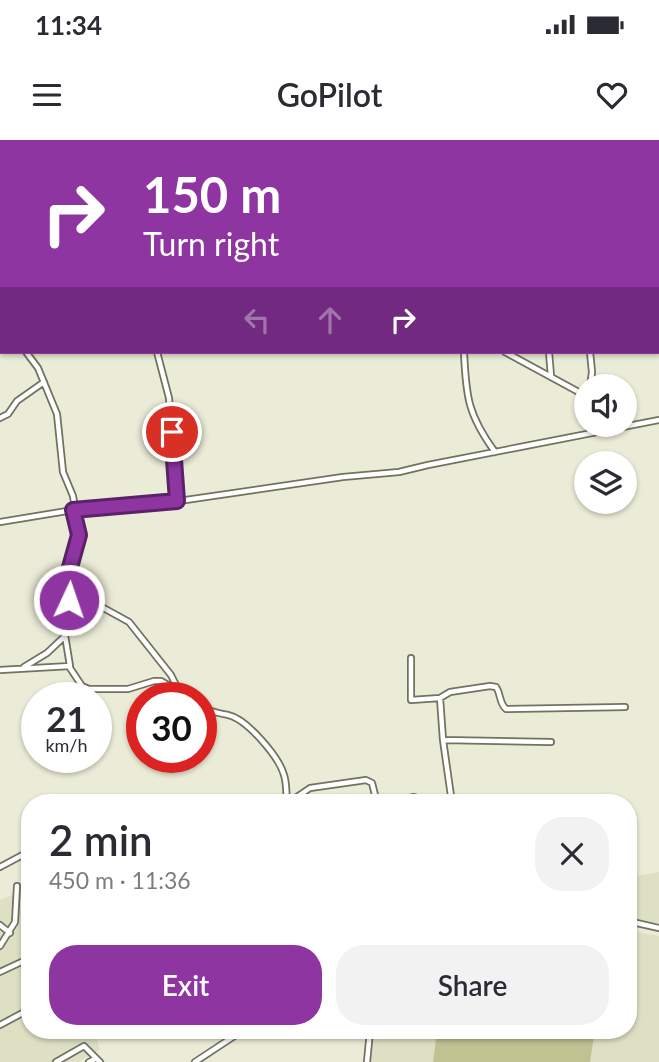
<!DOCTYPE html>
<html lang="en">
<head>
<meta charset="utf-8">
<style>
	:root { --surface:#fff; --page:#f2f2f3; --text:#2b2b33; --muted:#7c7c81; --accent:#8e35a1 }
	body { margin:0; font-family:Lato,sans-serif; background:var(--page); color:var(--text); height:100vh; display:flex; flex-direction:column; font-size:26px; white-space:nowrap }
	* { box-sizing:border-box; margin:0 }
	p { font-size:23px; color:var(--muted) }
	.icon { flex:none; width:38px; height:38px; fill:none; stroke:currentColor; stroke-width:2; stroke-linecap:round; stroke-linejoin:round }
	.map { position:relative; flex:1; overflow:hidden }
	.panel { position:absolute; left:21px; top:654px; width:616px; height:245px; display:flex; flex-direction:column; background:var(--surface); border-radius:28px; box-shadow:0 2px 5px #0004 }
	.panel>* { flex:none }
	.guide { position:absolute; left:0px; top:0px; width:660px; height:214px; box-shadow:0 2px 5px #0004; background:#8e35a1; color:#fff; overflow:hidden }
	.fabs { position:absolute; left:574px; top:234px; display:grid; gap:14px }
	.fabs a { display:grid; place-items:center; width:63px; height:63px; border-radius:50%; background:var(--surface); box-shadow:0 2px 5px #0004; font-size:35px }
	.speed { position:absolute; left:21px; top:542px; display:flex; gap:14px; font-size:35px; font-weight:700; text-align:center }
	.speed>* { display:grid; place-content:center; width:91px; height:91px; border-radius:50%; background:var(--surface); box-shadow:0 2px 5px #0004; line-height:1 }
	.speed small { font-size:18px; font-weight:400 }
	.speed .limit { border:10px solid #d22; background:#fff; color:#111 }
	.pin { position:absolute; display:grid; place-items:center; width:60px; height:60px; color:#fff; margin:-30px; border:4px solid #fff; border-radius:50%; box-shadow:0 2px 7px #0007 }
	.me { position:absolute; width:77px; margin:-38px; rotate:3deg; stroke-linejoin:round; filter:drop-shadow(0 0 5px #0008) }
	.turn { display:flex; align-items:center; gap:24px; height:147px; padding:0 28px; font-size:32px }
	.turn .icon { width:91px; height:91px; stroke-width:2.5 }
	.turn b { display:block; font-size:49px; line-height:60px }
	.lanes { display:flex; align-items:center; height:66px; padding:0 28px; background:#0003; justify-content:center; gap:35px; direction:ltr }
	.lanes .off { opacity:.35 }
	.round { display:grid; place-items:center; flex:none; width:74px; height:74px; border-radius:28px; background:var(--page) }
	.head { display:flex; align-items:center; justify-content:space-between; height:119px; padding:0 28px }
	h1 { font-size:42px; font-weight:600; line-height:52px }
	.button { display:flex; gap:14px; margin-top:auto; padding:14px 28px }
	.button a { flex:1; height:80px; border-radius:28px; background:var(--accent); color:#fff; font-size:28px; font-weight:600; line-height:80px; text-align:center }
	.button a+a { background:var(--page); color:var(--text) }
	.status { display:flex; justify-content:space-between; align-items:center; height:49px; padding:0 35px; background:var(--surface); direction:ltr }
	.status svg { height:19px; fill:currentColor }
	header { display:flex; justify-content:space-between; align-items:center; height:91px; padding:0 28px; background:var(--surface); font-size:32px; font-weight:600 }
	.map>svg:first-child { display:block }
	.built { fill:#dee0c3 }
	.green { fill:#c0c292 }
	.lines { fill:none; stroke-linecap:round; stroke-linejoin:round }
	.minor-casing { stroke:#71725f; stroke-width:8 }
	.minor { stroke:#fff; stroke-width:4.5 }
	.route-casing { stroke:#5c2269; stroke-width:18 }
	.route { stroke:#8e35a1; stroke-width:12 }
</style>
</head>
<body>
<div class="status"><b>11:34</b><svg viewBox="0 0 49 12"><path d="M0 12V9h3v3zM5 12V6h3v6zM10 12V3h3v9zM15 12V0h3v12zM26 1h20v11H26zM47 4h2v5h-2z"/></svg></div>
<header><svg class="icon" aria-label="menu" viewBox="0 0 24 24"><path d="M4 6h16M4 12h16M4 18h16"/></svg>GoPilot<svg class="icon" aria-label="heart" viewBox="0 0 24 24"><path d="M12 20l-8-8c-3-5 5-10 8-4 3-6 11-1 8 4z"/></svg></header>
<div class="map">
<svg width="659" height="922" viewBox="0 0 659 922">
	<rect width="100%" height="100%" fill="#ebecd7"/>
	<path class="built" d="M659 732V783L636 779 632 737Z
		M30 747V891H94L100 910 78 922H0V760Z
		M628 790 659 796V922H590L595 891H628Z
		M373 891H437L433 922H369Z"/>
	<path class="green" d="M437 891H595L590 922H433Z"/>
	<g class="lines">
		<defs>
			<path id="minor" d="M78 0 79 2
				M590 0 593 2
				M627 0 629 2
				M658 24H659
				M0 137 2 138
				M0 195 2 193
				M157 212 169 258 177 361
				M464 212C466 257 468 275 495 312
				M505 212 586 256
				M549 212 551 236
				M590 247 592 232 590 212
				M0 278 8 274 17 261 44 242
				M0 382 73 370 165 363 343 337 399 332 428 325 659 280
				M70 432 89 460 129 482 171 535 179 551 188 558
				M411 518V560L440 558 450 552 490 546 496 547C501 554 499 563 506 569L625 567
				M24 527 47 513 64 497
				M70 528 82 546 89 549H128L154 541H161L178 551
				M0 530 70 526 64 489 68 470 69 431 79 392 73 356 63 332 57 274 38 228 26 212
				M440 558 443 600
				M201 567C211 572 218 573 228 575 247 579 279 617 284 635 287 644 286 654 287 663
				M288 663 310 648 366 640 372 643 377 663
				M387 663 414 657 433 663
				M452 663 443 600 551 602
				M0 727 30 711
				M628 781 659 788
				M0 785 10 793
				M0 806 15 782 17 746
				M0 832 30 818
				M0 885 30 869
				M56 922 84 906 100 922
				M89 922 95 919
				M195 922 242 891
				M367 922 370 891"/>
		</defs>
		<use href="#minor" class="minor-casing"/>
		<use href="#minor" class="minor"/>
	</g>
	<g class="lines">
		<defs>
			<path id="route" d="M69 460V431L79 395 73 370 177 361 172 292"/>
		</defs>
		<use href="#route" class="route-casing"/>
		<use href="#route" class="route"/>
	</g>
</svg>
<div class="fabs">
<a><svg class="icon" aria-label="sound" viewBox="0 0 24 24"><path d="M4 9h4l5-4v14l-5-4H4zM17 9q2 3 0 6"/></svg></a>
<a><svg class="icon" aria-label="layers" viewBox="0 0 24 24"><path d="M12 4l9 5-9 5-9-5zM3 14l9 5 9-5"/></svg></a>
</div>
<div class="speed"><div>21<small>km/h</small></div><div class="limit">30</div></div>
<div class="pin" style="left:172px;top:292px;background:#d93025"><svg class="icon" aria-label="arrive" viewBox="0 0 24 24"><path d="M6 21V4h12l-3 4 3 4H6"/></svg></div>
<svg class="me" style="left:69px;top:460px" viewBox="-20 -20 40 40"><circle r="17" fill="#8e35a1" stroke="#fff" stroke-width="3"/><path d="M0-11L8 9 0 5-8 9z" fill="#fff"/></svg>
<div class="guide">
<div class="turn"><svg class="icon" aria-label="right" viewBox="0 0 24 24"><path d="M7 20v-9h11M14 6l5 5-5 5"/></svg><div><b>150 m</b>Turn right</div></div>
<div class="lanes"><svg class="icon off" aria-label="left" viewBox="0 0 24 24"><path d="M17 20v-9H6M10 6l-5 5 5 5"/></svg><svg class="icon off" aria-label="ahead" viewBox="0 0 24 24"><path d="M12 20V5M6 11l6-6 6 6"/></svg><svg class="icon" aria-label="right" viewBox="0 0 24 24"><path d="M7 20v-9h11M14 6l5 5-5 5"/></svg></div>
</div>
<section class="panel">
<div class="head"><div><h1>2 min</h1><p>450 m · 11:36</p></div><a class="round"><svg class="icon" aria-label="close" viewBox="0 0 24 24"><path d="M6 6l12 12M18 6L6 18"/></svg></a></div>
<div class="button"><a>Exit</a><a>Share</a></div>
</section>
</div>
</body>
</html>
